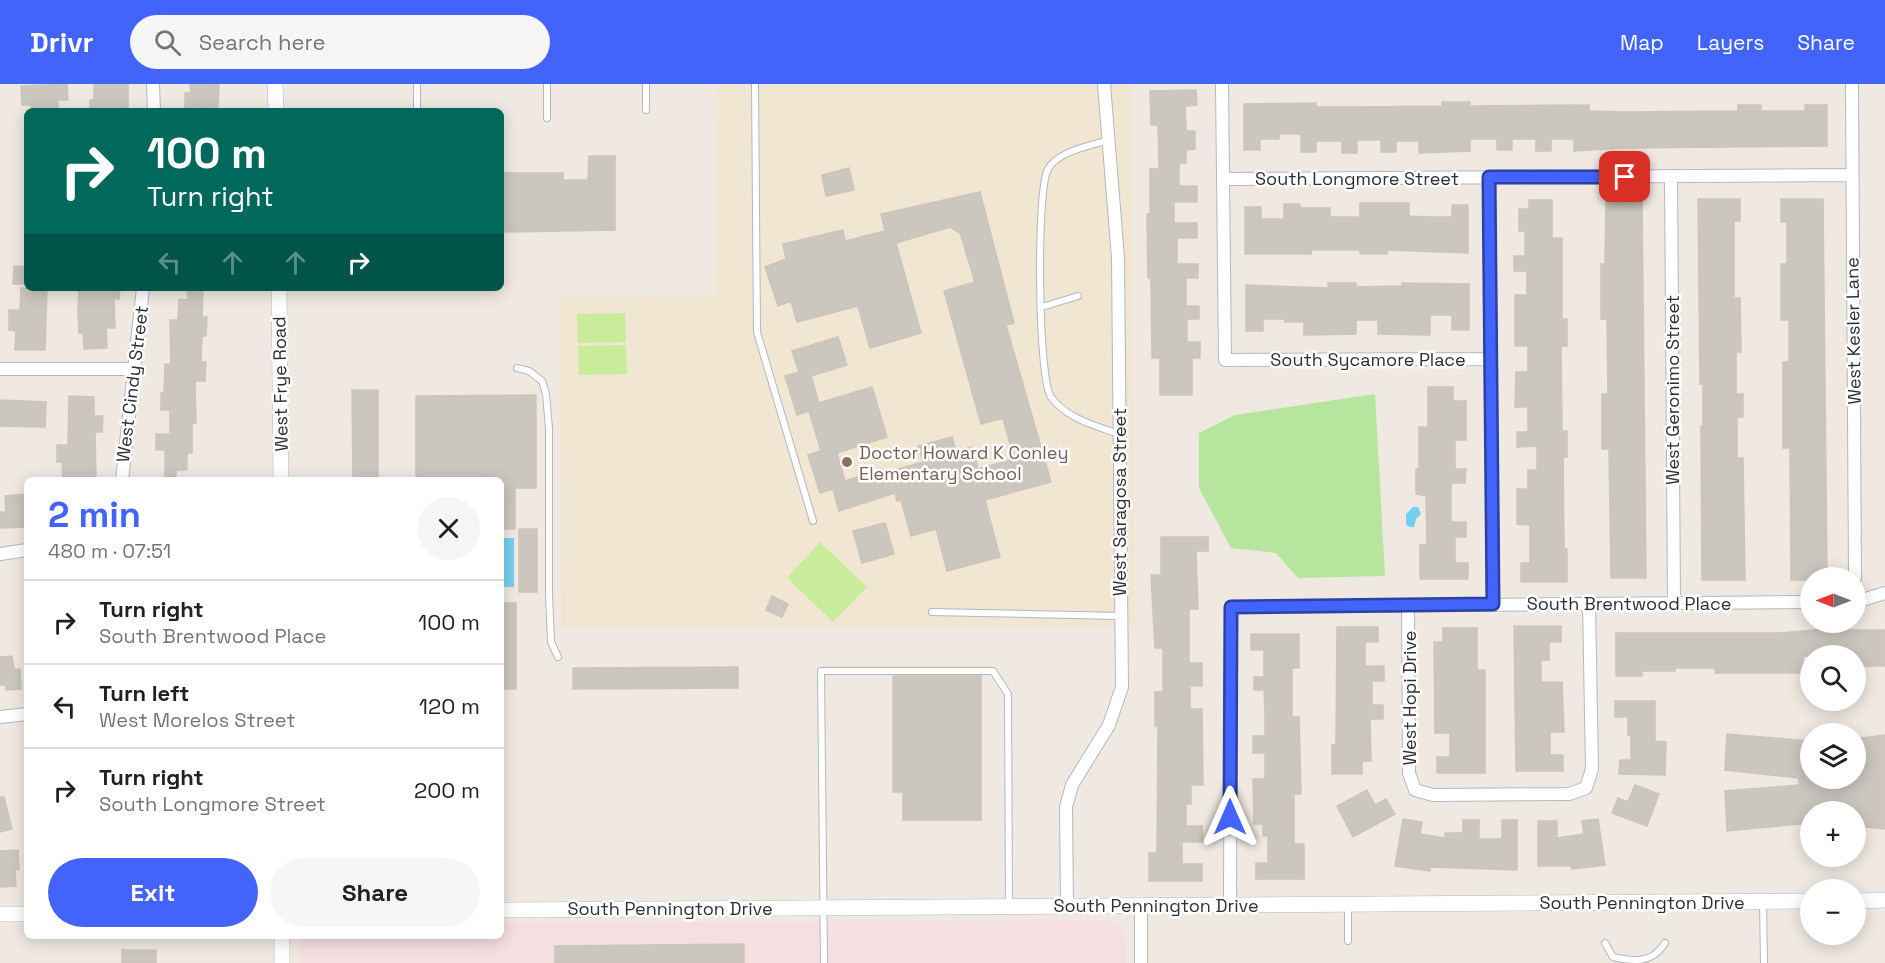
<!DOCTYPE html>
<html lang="en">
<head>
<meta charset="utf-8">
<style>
	:root { --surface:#fff; --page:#f6f6f6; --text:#202124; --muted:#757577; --line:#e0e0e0; --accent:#4264fb }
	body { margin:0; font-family:"Space Grotesk",sans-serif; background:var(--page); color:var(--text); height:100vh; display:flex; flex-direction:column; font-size:22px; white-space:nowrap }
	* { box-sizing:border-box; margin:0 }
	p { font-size:20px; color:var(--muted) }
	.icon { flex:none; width:33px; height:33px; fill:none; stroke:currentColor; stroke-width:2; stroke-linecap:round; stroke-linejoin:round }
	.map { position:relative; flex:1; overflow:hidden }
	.side { position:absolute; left:24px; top:393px; width:480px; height:462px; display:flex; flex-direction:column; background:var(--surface); border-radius:9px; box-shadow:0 3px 15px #0003 }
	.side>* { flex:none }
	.guide { position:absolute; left:24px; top:24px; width:480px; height:183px; border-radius:9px; box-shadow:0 3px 15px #0003; background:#00695c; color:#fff; overflow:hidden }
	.needle { width:39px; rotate:270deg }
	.controls { position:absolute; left:1800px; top:483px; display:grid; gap:12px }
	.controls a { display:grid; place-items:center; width:66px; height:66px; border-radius:50%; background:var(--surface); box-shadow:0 3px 15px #0003; font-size:30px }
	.pin { position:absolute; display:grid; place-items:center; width:51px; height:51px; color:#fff; margin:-26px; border-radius:12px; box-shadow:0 3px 9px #0006 }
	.me { position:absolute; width:66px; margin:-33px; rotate:0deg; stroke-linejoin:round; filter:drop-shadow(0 0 4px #0008) }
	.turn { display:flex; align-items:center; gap:21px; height:126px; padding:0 24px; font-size:27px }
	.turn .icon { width:78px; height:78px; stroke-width:2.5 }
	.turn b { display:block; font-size:42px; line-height:51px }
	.lanes { display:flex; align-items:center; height:57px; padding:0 24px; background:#0003; justify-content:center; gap:30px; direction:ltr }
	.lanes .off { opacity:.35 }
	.round { display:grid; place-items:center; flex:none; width:63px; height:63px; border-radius:32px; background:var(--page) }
	.head { display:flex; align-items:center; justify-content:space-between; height:102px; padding:0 24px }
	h1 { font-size:36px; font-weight:700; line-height:45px; color:var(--accent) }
	.button { display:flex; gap:12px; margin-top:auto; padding:12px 24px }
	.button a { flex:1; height:69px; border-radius:36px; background:var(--accent); color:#fff; font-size:24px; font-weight:700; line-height:69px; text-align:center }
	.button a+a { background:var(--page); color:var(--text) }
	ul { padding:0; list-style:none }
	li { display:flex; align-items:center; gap:18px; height:84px; padding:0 24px; border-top:2px solid var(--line) }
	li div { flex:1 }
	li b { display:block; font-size:22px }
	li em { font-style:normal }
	header { display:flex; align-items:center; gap:36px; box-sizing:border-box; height:84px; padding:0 30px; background:var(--accent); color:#fff }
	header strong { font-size:28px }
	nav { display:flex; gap:33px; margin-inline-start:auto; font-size:21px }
	.search { width:420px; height:54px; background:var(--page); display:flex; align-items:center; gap:15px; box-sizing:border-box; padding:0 21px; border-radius:33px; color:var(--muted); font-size:22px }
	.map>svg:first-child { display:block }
	.education { fill:#f0e6d1 }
	.medical { fill:#f5dfe0 }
	.green { fill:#b6e59e }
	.pitch { fill:#c9ec9a }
	.water { fill:#75cff0 }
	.building { fill:#cbc7bf; stroke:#cbc5ba; stroke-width:1.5 }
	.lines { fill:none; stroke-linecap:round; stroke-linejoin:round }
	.service-casing { stroke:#b4b7c1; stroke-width:8 }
	.minor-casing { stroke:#b4b7c1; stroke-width:14 }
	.tertiary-casing { stroke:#b4b7c1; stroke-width:16 }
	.service { stroke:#fff; stroke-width:6 }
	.minor { stroke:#fff; stroke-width:12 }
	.tertiary { stroke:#fff; stroke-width:15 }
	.route-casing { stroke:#2b41a3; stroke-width:15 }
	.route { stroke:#4264fb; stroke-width:10 }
	.education-dot { fill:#8d6e63; stroke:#fff; stroke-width:2 }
	.labels { text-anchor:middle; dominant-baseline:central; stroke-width:5; stroke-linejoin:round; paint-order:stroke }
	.street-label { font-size:18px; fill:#2e2e2e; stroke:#fff }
	.education-label { font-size:18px; fill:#785e54; stroke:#fff; text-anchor:start }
</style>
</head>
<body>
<header>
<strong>Drivr</strong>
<div class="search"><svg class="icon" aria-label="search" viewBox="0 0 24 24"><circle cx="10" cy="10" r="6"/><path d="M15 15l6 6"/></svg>Search here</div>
<nav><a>Map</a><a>Layers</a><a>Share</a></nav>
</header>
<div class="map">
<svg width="1885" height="879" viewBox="0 0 1885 879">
	<rect width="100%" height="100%" fill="#efe9e1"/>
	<path class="education" d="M718 0H1131L1135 543H562L559 213 716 212Z"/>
	<path class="medical" d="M1104 836 1121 841 1124 848 1126 879H300V852H501V839Z"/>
	<path class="green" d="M1375 310 1385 492 1298 494 1276 469 1231 464 1199 404V349L1235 331Z"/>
	<path class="pitch" d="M625 229 626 258 578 259 577 230Z
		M626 261 627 290 579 291 578 262Z
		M820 458 867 503 833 538 787 494Z"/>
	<path class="water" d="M1413 423H1418L1421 430 1416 435 1414 443H1409L1406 440V430Z
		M514 454V503H501V454Z"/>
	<path class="building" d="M67 0 68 16H58V27H32L31 21H22L21 2Z
		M94 0H128V27H90V16H94Z
		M190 0H219L218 23 185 24V9H191Z
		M1196 6 1197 21 1185 22 1186 47H1195V65L1186 66V79H1179V102H1197V118H1174V139H1197V154H1177V180H1198V194H1186V222H1199V235H1187V258H1200V274H1192V311H1160V274H1152L1151 194H1148L1147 130H1150V85H1159L1158 41H1151L1150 7Z
		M1442 18H1470V22L1589 21V27L1622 28 1738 27V21H1761V27H1805V21H1827V62L1622 64 1574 67V55H1551V67H1536V55H1512V66H1497V55H1470V67L1419 69V57H1396V68H1381V56H1357V69H1342V57H1316V68H1301V50H1279V55H1260V66H1244V20L1316 19V23H1362L1442 22Z
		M589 72H615V146L501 148V89H563V96H588Z
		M849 84 854 106 826 112 822 91Z
		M980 108 1014 239 1006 241 1051 398 985 416 1000 473 947 487 936 445 911 452 901 416 897 417 895 409 839 427 833 405 820 409 808 371 821 367 809 327 797 331 785 292 799 288 792 267 838 253 847 281 811 292 819 319 872 303 887 353 837 369 845 397 876 387 877 391 923 378 918 362 952 353 956 367 972 363 978 385 1014 375 1003 334 981 340 944 207 975 198 960 149 950 143 896 159 921 249 870 264 858 222 797 238 791 217 778 222 765 183 786 175 783 160 843 146 845 157 885 147 881 130Z
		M1698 115H1740V137H1734V214H1740L1741 268H1736V310H1743V333H1737V374H1743L1745 496H1702L1701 342H1703V300H1700Z
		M1781 115H1823L1827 494H1810V496H1791L1790 364H1783V278H1789V236H1781V180H1787V138H1781Z
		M1529 116H1552V154H1562V235H1567V262H1561L1562 347H1567V373H1563L1564 465H1567V498H1521V479H1530V441L1517 440V405H1528V386H1537V362L1517 363V348H1528V323H1515L1516 288H1528V262H1515V211H1527V187H1514V172H1525V147H1519V125H1529Z
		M1606 117H1642L1646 494H1611L1609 365H1602V310H1608L1607 235H1601V180H1605Z
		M1360 119H1409V132L1429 133H1452V121H1468V169L1387 166V170H1360V166H1311V170H1245V123H1261V135H1284V120H1300V124H1330V133H1360Z
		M14 182 27 183V200H13Z
		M1328 199H1356V203L1402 202V199L1469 200V246H1452V231H1430V251L1378 250V236H1356V250L1304 251V238H1285V235H1263V247H1246V201L1328 204Z
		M21 204H47L45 266H15L16 247 9 246V226H20Z
		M84 204H120L119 215H114L115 244H106L107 264 84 265 83 249H79L78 229 79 205Z
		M187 204H203L202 233H207L206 252H202L201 278H206L205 297H195L196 339H192V369H187V386H176V396H165V366H156V350H170V326H161V309L164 308 165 280H171L170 236H178L179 215 188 216Z
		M1428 303H1453V317H1466V356H1455V385H1466L1465 399H1451V438H1466V453H1455V479H1468V495H1420V461H1427L1426 412 1416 410V385H1419V343H1428Z
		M352 306H378V396H353Z
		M536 311V404H515V445H501V396H416V312Z
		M69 312 94 313V332H103L102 348H95L96 396H63L62 378H57V361H68Z
		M0 316 46 318 45 343 0 342Z
		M27 410 25 443 0 444V428H6L5 412Z
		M885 439 894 470 862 479 853 447Z
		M519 445H537V508H519Z
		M1161 453H1208V467H1196L1198 525H1189V579H1202V602H1190V625H1202L1203 701H1191V720H1186V742H1202L1203 758H1182V780H1202V797H1149V769H1157L1158 642H1155V608H1163V564H1155L1151 491H1161Z
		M772 512 788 520 782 533 766 526Z
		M501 519H516V605H501Z
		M1514 542H1561V558H1549V576H1541V598H1562L1564 648H1550V671H1563V687H1516Z
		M1337 543H1378V558H1365V582H1384V597H1372V621H1383V635H1370L1371 677H1362V690H1332V661H1336Z
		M1443 544H1477V586H1485V689H1437V673H1450V649H1435L1434 558H1443Z
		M1814 546H1885V582H1856V572H1803V589H1715V584H1675V587H1642V592H1616V549H1780Z
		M1251 550H1299V584H1292V633H1299L1301 710H1294V760H1304V795H1256V779H1268V752H1263V740H1254L1253 695H1265V669H1253V652H1265V626L1264 606H1254V593H1264V566H1251Z
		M12 572 14 586 20 585 21 605 6 606V601H0V573Z
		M738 583V604L573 605V584Z
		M893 592H981V736H903V708H893Z
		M1615 617H1655V657L1666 658 1665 691 1619 690 1620 676H1631V651H1628V633H1615Z
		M1727 650 1810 657V694H1856V655L1885 651V745L1856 742V728H1810V739L1727 747 1725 707 1799 701V694L1725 686Z
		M1635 701 1659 710 1647 742 1612 729 1618 714 1628 718Z
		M1367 706 1375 721 1386 715 1395 730 1353 753 1337 722Z
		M0 713H4L12 745 0 748Z
		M1403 735 1422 738 1420 750 1445 754V749H1463V736H1479V755H1502V736H1517V786L1430 783V787L1395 782Z
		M1598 735 1605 781 1572 785 1571 782H1538V737H1557V754L1584 750 1582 737Z
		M18 766 19 786H15L16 802 0 803V767Z
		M744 860V879H555V862Z
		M122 866H156V879H122Z"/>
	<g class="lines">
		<defs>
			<path id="service" d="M547 0V34
				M646 0V26
				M755 0 757 248 813 437
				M417 27V0
				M1109 56C1090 62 1058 67 1048 85 1036 106 1038 296 1051 313 1067 335 1096 342 1119 350
				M1042 223 1078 212
				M517 284 529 287 542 297 546 310 549 344V511L551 558 558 573
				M932 528 1120 532
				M1763 818 1764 879
				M1348 821V857
				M1605 859 1613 873C1635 878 1653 879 1665 859
				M824 879 821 587H993L1008 610 1009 822"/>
			<path id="minor" d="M153 0 154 27
				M1222 0 1225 276 1490 275
				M1852 0 1855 494
				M1671 92 1674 519
				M1489 93 1493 520
				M1223 95 1852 91
				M0 285H135
				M122 396 143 204
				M0 470 27 466
				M1856 518 1885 509
				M1408 521 1409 689 1415 706 1433 711 1569 710 1586 704 1592 685 1589 519
				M0 633 27 630
				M1230 821 1231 523 1810 518
				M1067 822 1066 723 1072 701 1109 641 1122 603 1118 174 1104 0
				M1141 822V879"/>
			<path id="tertiary" d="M275 0 276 27
				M279 204 281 396
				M1856 817 1885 816
				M501 826 1810 817
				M0 830H27
				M282 852V879"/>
		</defs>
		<use href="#service" class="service-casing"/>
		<use href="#minor" class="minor-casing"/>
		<use href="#tertiary" class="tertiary-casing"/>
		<use href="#service" class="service"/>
		<use href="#minor" class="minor"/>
		<use href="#tertiary" class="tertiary"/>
	</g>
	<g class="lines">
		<defs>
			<path id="route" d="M1230 733 1231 523 1493 520 1489 93H1625"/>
		</defs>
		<use href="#route" class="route-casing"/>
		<use href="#route" class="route"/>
	</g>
	<circle class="education-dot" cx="847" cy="378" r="6"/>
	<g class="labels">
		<g class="street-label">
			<text x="1357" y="94">South Longmore Street</text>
			<text transform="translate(1853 247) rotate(-91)">West Kesler Lane</text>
			<text x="1368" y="275">South Sycamore Place</text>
			<text transform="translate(132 300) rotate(-83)">West Cindy Street</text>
			<text transform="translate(280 300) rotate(-91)">West Frye Road</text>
			<text transform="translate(1672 306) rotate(-90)">West Geronimo Street</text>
			<text transform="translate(1119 418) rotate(-90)">West Saragosa Street</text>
			<text x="1629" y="519">South Brentwood Place</text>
			<text transform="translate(1409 614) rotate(-90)">West Hopi Drive</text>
			<text x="1642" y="818">South Pennington Drive</text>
			<text x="1156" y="821">South Pennington Drive</text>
			<text x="670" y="824">South Pennington Drive</text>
		</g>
		<g class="education-label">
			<text x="859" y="368">Doctor Howard K Conley<tspan x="859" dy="21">Elementary School</tspan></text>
		</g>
	</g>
</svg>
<div class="controls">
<a><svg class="needle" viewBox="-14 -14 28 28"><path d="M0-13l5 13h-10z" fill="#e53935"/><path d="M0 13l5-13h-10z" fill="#757577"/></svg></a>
<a><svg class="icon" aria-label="search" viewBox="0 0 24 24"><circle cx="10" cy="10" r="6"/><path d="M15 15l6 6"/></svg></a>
<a><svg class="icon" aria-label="layers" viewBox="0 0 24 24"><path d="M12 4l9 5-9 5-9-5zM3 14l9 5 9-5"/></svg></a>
<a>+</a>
<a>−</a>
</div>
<div class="pin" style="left:1625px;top:93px;background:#d93025"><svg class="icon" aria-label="arrive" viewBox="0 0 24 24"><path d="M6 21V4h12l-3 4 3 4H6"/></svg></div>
<svg class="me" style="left:1230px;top:733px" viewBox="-20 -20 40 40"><path d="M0-17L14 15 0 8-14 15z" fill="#4264fb" stroke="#fff" stroke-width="4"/></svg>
<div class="guide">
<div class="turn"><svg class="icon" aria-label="right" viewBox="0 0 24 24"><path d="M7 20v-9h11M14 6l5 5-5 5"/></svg><div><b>100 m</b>Turn right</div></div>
<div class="lanes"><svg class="icon off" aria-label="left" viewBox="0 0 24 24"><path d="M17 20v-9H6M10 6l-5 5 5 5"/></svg><svg class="icon off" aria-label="ahead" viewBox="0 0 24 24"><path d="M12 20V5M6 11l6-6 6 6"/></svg><svg class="icon off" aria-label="ahead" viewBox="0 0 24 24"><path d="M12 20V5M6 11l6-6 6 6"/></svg><svg class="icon" aria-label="right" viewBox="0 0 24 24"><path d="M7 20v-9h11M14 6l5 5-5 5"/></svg></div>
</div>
<section class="side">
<div class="head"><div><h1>2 min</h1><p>480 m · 07:51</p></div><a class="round"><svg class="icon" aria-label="close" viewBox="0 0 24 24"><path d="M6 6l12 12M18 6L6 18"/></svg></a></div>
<ul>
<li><svg class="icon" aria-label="right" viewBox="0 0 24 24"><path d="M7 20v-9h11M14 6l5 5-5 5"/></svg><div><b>Turn right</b><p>South Brentwood Place</p></div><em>100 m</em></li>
<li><svg class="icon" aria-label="left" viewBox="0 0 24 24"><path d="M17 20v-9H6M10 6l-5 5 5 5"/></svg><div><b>Turn left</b><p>West Morelos Street</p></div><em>120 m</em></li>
<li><svg class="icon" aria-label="right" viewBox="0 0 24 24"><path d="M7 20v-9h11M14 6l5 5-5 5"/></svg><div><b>Turn right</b><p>South Longmore Street</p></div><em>200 m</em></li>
</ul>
<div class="button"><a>Exit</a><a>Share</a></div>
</section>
</div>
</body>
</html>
